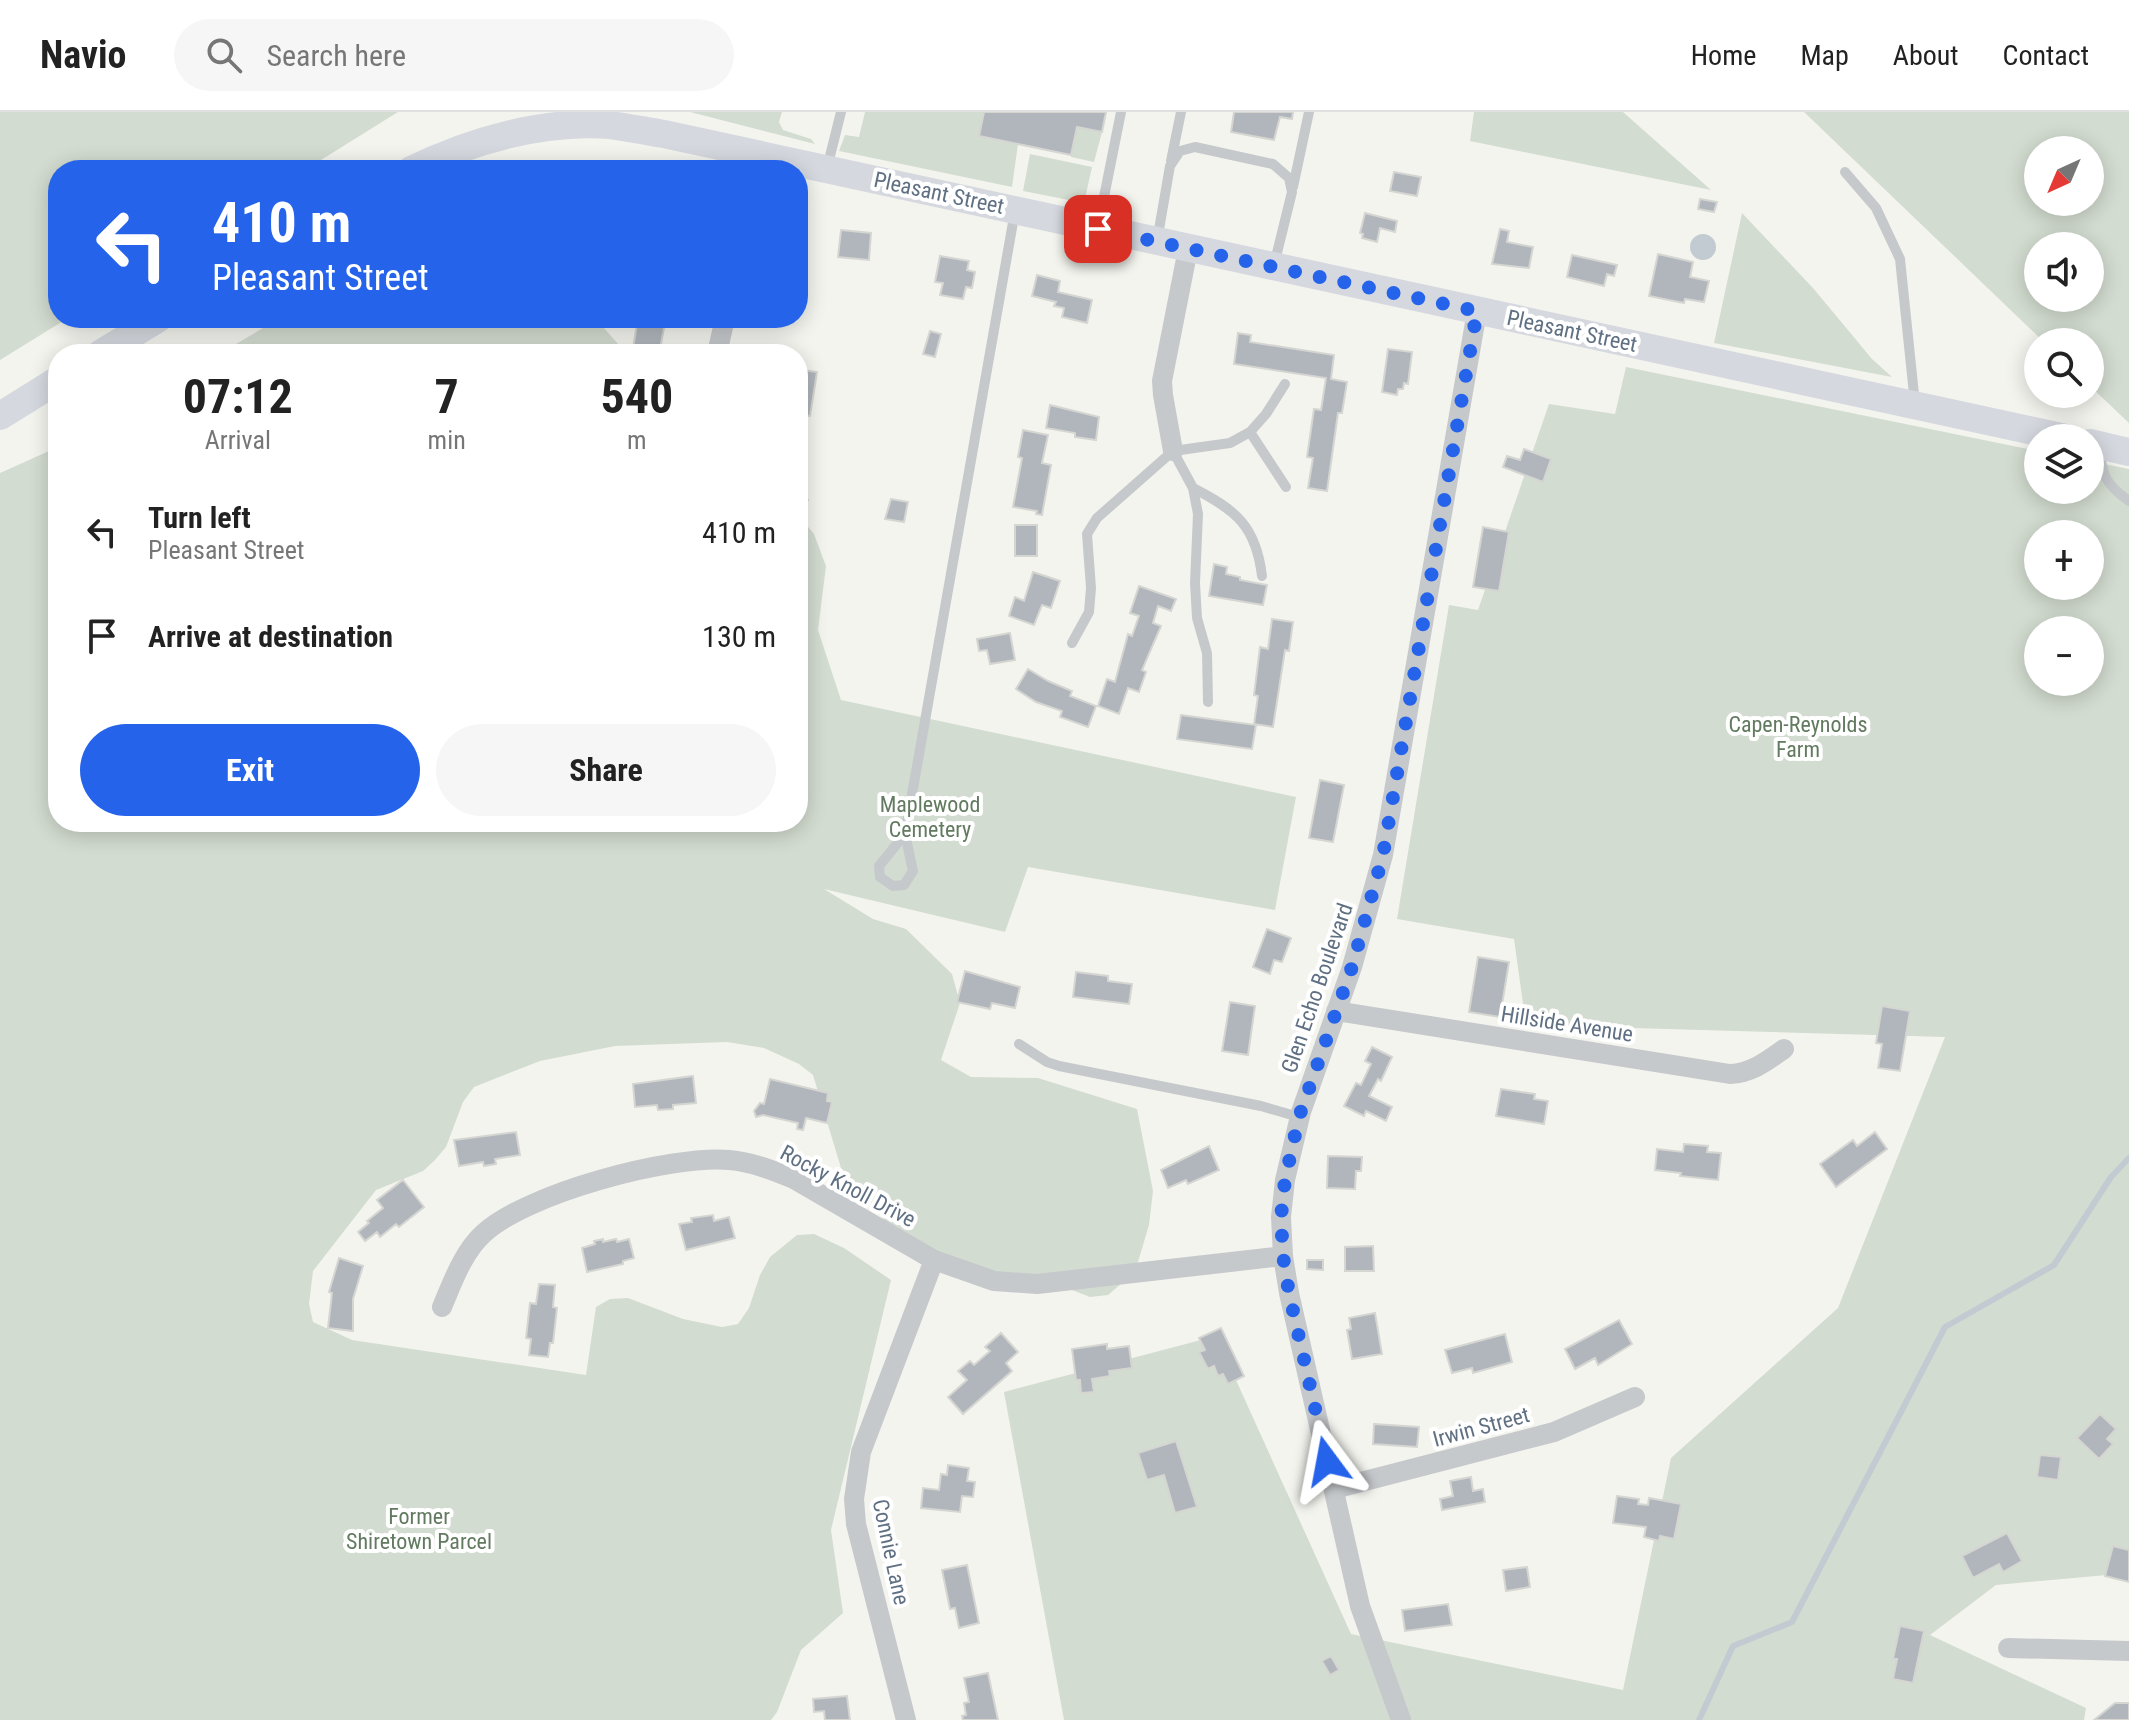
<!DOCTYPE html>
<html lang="en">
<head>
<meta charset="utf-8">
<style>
	:root { --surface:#fff; --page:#f6f6f6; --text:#222; --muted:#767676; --line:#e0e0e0; --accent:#2563eb }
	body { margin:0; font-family:"Roboto Condensed",sans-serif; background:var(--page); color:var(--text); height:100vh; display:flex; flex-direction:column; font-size:30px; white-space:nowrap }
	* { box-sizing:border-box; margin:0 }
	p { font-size:26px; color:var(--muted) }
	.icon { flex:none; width:44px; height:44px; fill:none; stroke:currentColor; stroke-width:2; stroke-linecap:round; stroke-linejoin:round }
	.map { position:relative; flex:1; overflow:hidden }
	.sheet { position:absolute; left:48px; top:232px; width:760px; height:488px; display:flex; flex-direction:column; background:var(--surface); border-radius:32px; box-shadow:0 4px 20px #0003 }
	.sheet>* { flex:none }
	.hud { position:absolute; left:48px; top:48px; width:760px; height:168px; border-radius:32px; box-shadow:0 4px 20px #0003; background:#2563eb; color:#fff; overflow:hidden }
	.needle { width:52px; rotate:224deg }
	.buttons { position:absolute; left:2024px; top:24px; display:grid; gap:16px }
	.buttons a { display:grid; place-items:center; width:80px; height:80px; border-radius:50%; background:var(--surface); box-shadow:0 4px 20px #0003; font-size:40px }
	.pin { position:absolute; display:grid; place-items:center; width:68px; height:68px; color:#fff; margin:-34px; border-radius:16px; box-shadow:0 4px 12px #0006 }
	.me { position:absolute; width:88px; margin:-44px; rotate:347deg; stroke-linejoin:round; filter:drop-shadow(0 0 6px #0008) }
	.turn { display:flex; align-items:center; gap:28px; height:168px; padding:0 32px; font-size:36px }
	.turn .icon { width:104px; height:104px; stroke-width:2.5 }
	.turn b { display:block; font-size:56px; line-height:68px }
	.eta { display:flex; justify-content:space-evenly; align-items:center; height:136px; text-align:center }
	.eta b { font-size:48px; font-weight:700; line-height:56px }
	.button { display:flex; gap:16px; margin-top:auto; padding:16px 32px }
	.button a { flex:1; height:92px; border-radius:48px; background:var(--accent); color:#fff; font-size:32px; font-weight:700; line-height:92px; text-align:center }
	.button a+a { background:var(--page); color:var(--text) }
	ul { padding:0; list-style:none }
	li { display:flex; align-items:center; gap:24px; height:104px; padding:0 32px }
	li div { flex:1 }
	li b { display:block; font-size:30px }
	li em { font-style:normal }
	header { display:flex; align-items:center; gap:48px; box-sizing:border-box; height:112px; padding:0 40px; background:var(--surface); border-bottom:2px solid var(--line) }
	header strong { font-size:38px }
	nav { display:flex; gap:44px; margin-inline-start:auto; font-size:28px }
	.search { width:560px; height:72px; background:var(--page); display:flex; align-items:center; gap:20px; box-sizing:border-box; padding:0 28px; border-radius:44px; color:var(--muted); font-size:30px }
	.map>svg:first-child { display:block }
	.green { fill:#d3dcd0; fill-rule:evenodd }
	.water { fill:#c2cbd1 }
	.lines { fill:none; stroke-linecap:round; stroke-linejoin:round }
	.stream { stroke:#c2cbd1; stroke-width:6 }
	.building { fill:#b0b6bc; stroke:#d5d5d2; stroke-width:2 }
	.lane { stroke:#c6c9cc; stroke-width:10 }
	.street { stroke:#c6c9cc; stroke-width:20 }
	.secondary { stroke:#d5d9df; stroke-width:28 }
	.route { stroke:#2563eb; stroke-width:14; stroke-dasharray:0 25.2 }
	.labels { text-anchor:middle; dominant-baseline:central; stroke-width:8; stroke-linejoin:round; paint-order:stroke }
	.street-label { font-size:22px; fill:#607083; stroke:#fff }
	.park-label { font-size:22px; fill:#627a5f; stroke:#fff }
</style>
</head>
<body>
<header>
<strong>Navio</strong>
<div class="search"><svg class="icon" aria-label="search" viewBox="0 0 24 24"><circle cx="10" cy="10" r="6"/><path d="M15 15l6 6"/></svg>Search here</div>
<nav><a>Home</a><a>Map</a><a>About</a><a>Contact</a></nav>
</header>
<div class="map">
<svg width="2129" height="1608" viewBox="0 0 2129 1608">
	<rect width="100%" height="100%" fill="#f4f4ef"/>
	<path class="green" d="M0 0H398L305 58H58V206H68L0 248Z
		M690 0H782L779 10 783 18 811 27 815 32Z
		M865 0H984L979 24 1018 32 1012 75 839 39 845 23 859 25Z
		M1474 0H1623L1711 78 1470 29Z
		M1804 0H2129V311L2090 274V230H2044ZM2038 38H2090V90H2038ZM2038 134H2090V186H2038Z
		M1077 15 1102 20 1094 50 1071 45Z
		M1030 42 1092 55 1084 91 1023 79Z
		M1742 101 1813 176 1872 247 1892 265 1714 231Z
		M280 206H595L627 242H219Z
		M1626 255 2038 339V378H2090V349L2129 357V1461L1996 1473 1930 1523 2086 1596 2084 1608H1064L1004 1280 1216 1224 1351 1522 1623 1578 1671 1346 1838 1196 1945 925 1526 913 1514 827 1397 807 1449 493 1478 498 1549 292 1615 302ZM2038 422H2090V474H2038ZM2038 518H2090V570H2038Z
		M58 335V710H798V403L814 422 826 454 818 518 841 588 1296 685 1275 798 1028 755 1005 820 824 777 873 807 906 817 952 862 960 891 941 948 971 965 1038 966 1137 997 1153 1079 1149 1113 1135 1160 1108 1183 1090 1185 1072 1178 956 1151 902 1129 841 1056 813 963 799 952 764 936 727 930 615 934 540 949 474 975 463 990 446 1035 435 1048 423 1059 376 1078 313 1159 309 1192 313 1210 352 1228 586 1263 596 1195 610 1187 628 1186 683 1207 722 1215 738 1212 749 1196 760 1163 770 1145 797 1123 814 1122 844 1136 891 1168 831 1418 843 1501 801 1538 777 1600 771 1608H0V361Z"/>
	<path class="water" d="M1690 135a13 13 0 1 1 26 0a13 13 0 1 1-26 0Z"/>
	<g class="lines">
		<path class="stream" d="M1699 1608 1733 1534 1792 1510 1945 1215 2054 1153 2111 1065 2129 1046"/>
	</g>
	<path class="building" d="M984 0H1106L1102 20 1077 15 1071 43 979 24Z
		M1234 0H1293L1292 7 1280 5 1274 28 1231 20Z
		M1394 60 1421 65 1417 84 1390 79Z
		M1700 87 1717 90 1714 100 1698 97Z
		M1365 101 1397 109 1395 120 1380 116 1377 130 1362 126 1363 122 1360 121Z
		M1500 117 1509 119 1507 130 1533 135 1529 156 1492 152Z
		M841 118 871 121 869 148 838 145Z
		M1658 142 1693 150 1690 165 1709 169 1704 190 1685 187 1684 191 1649 184Z
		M1572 143 1617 153 1614 164 1607 162 1604 174 1567 165Z
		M940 144 969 149 967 158 975 160 972 176 966 175 963 187 940 183 943 171 935 170Z
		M1037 163 1060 169 1058 180 1092 188 1087 211 1062 205 1064 196 1054 194 1056 190 1032 184Z
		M638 206H666L659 242H632Z
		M930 219 941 222 935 245 923 242Z
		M1238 221 1251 223 1250 230 1334 243 1331 267 1347 270 1342 301H1338L1327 379 1308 376 1313 346 1307 345 1314 297 1321 298 1326 266 1234 252Z
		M1388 237 1412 240 1408 272 1404 271 1403 277H1398L1397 283 1382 280Z
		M798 257 817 260 810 304 798 303Z
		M1050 293 1099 305 1096 328 1075 325V321L1046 316Z
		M1023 318 1048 323 1042 351 1051 353 1042 403 1036 402 1037 399 1013 395 1022 346 1018 345Z
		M1524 337 1551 347 1543 370 1503 355 1507 344 1520 348Z
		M798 376 808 388 798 397Z
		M891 387 908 390 904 410 885 407Z
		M1015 413H1037V444H1015Z
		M1483 415 1509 420 1499 479 1473 475Z
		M1214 452 1227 455 1226 462 1240 465V468L1267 473 1263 493 1209 484Z
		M1033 460 1060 469 1051 496 1042 493 1034 513 1009 504 1015 485 1024 489Z
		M1139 474 1176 487 1171 499 1158 494 1153 511 1161 514 1142 558 1146 560 1139 580 1128 576 1119 602 1098 594 1107 567 1115 570 1128 522 1132 524 1139 504 1130 501Z
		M1272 507 1293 510 1289 539 1285 538 1273 615 1254 612 1258 584 1254 583 1260 535 1268 537Z
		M1010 521 1015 548 990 552 987 538 979 539 977 527Z
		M1028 557 1048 569 1072 579 1070 584 1096 594 1088 615 1060 605 1062 599 1036 590 1016 577Z
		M1181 603 1256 613 1252 637 1177 627Z
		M1320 668 1344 673 1333 730 1309 726Z
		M1267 817 1291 826 1282 850 1274 848 1270 862 1253 855Z
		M1478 845 1509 850 1500 905 1469 900Z
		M965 859 1020 875 1015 896 992 891 990 897 957 890Z
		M1076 860 1108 864V869L1132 872 1129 892 1073 885Z
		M1230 890 1255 894 1248 943 1222 939Z
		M1882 894 1910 899 1900 959 1878 956 1882 932 1876 931Z
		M1372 935 1392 945 1381 969 1378 967 1369 984 1392 995 1386 1009 1366 999 1364 1004 1344 994 1356 971 1361 973 1371 952 1365 949Z
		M693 964 696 991 673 993V997L658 998 657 993 635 995 633 972Z
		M770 967 828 981 827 989 832 990 827 1011 806 1006 803 1018 797 1017 798 1011 763 1003 756 1005 754 999 760 991 764 992Z
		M1501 977 1535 982 1534 987 1548 989 1544 1012 1496 1004Z
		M516 1020 520 1043 495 1047 496 1052 484 1054 483 1050 459 1054 454 1028Z
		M1875 1020 1887 1037 1836 1075 1820 1052 1853 1028 1857 1034Z
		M1684 1032 1708 1034 1707 1040 1721 1041 1718 1068 1680 1064 1681 1061 1655 1058 1657 1037 1683 1040Z
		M1209 1034 1219 1058 1188 1072 1186 1068 1168 1076 1161 1058Z
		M1328 1044 1362 1045 1361 1059H1356L1355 1077 1327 1076Z
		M403 1068 424 1095 399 1115 396 1112 380 1125 377 1120 365 1129 358 1120 369 1111 367 1109 383 1096 377 1088Z
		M713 1103 714 1109 729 1105 735 1126 686 1138 679 1112 692 1110 691 1106Z
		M603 1127V1130L616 1127 617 1130 629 1127 634 1146 623 1149V1152L587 1160 582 1136 595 1132 594 1129Z
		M1373 1134 1374 1159H1345V1135Z
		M339 1146 363 1154 353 1187V1219L328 1216 332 1181 329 1180Z
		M1307 1148H1323V1158L1307 1157Z
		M539 1172 555 1173 553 1195 557 1196 553 1231H550L548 1245 529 1243 531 1227 526 1226 530 1191 536 1192Z
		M1375 1201 1382 1242 1352 1247 1347 1218 1351 1217 1349 1206Z
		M1619 1208 1632 1232 1598 1253 1595 1246 1575 1257 1565 1237Z
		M1221 1216 1244 1264 1228 1272 1223 1262 1218 1264 1214 1254 1208 1257 1199 1240 1205 1238 1199 1226Z
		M1001 1221 1018 1240 1006 1251 1012 1259 963 1302 948 1285 967 1268 958 1259 970 1249 974 1253 990 1239 985 1235Z
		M1505 1222 1512 1250 1473 1261 1472 1256 1452 1261 1445 1238Z
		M1107 1232V1237L1129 1234 1132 1256 1109 1259 1110 1264 1092 1267 1094 1280 1081 1281 1080 1268H1076L1072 1237Z
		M2100 1302 2116 1317 2107 1327 2113 1332 2099 1347 2077 1326Z
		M1374 1312 1419 1315 1417 1335 1373 1332Z
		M1176 1329 1197 1395 1175 1401 1164 1363 1147 1368 1138 1341Z
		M2040 1343 2061 1345 2058 1368 2037 1365Z
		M948 1353 969 1356 967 1369 975 1370 973 1385 962 1384 960 1400 921 1396 923 1376 939 1378 941 1362 947 1363Z
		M1471 1365 1473 1379 1483 1377 1485 1390 1442 1398 1440 1387 1453 1384 1450 1369Z
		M1617 1384 1639 1387 1638 1392 1648 1393 1649 1386 1681 1392 1674 1427 1660 1424 1659 1429 1644 1425 1646 1415 1613 1411Z
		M2007 1421 2022 1449 2003 1460 1999 1452 1973 1466 1962 1444Z
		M2113 1434 2129 1438V1470L2105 1464Z
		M967 1453 979 1511 959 1516 955 1496 950 1497 942 1458Z
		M1527 1455 1530 1475 1506 1479 1503 1458Z
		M1448 1492 1452 1513 1405 1519 1402 1498Z
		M1900 1514 1924 1519 1913 1571 1893 1567 1897 1547H1893Z
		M1331 1544 1339 1558 1330 1563 1322 1549Z
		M988 1561 998 1608H963L962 1604 966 1603 964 1591 969 1590 964 1566Z
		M847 1584 850 1608H825L824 1599 814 1600 813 1587Z
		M2115 1591H2129V1608H2094Z"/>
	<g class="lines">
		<path class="lane" d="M1171 49 1181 0
			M827 56 841 0
			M1845 60 1876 96 1900 147 1915 292
			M1293 75 1309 0
			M1098 115 1121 0
			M1157 129 1170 54 1180 39 1195 35 1273 52 1289 66 1292 80 1274 153
			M1250 320 1286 375
			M2099 334C2102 363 2105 372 2129 389
			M1173 339 1193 376 1198 402 1195 471 1197 506 1207 541 1208 590
			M1193 376C1236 398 1256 414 1262 464
			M1072 531 1089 500 1091 476 1087 422 1097 406 1173 339 1230 331 1250 320 1266 302 1285 272
			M905 722 913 759 904 773 893 774 880 765 879 754 905 722 1015 99
			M1019 932 1047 950 1059 954 1261 994 1299 1005"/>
		<path class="street" d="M717 242 725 206
			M1173 339 1163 283 1162 269 1188 137
			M1336 899 1730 962C1752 961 1767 949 1784 937
			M442 1195C453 1169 463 1140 484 1121 528 1081 670 1043 729 1048 752 1050 772 1058 794 1067L934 1148 994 1169 1037 1172 1283 1144
			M1334 1377 1554 1320 1635 1285
			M2008 1536 2129 1539
			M906 1608 856 1412 854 1387 861 1340 934 1148
			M1401 1608 1360 1494 1289 1181 1283 1144 1281 1105 1285 1068 1301 1000 1352 855 1383 743 1477 199"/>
		<path class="secondary" d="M411 58C470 29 543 8 609 13 627 15 645 19 664 22L2066 326
			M100 242 159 206
			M0 304 58 268
			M2090 331 2129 340"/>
	</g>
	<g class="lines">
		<path class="route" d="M1098 117 1477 199 1383 743 1352 855 1299 1005 1285 1068 1281 1105 1283 1144 1289 1181 1327 1349"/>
	</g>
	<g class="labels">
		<g class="street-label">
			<text transform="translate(939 81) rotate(12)">Pleasant Street</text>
			<text transform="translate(1572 219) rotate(12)">Pleasant Street</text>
			<text transform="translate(1317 876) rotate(-71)">Glen Echo Boulevard</text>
			<text transform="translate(1567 912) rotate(9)">Hillside Avenue</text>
			<text transform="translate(848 1074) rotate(28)">Rocky Knoll Drive</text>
			<text transform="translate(1481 1315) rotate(-15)">Irwin Street</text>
			<text transform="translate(891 1440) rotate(78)">Connie Lane</text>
		</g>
		<g class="park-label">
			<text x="1798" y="612">Capen-Reynolds<tspan x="1798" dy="25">Farm</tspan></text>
			<text x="930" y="692">Maplewood<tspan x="930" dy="25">Cemetery</tspan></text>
			<text x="419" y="1404">Former<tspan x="419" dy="25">Shiretown Parcel</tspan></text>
		</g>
	</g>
</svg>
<div class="buttons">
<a><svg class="needle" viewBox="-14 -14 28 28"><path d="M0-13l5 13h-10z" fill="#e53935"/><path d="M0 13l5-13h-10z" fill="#767676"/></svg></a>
<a><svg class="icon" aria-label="sound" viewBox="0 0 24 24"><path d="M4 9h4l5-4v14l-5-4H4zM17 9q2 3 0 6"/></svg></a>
<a><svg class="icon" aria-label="search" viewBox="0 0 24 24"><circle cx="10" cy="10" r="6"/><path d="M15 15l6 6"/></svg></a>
<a><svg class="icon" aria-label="layers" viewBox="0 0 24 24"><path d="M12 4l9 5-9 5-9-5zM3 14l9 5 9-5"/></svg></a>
<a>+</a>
<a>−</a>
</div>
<div class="pin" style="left:1098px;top:117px;background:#d93025"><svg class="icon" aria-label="arrive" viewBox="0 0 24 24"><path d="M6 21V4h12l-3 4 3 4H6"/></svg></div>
<svg class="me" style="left:1327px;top:1349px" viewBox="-20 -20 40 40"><path d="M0-17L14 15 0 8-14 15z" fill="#2563eb" stroke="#fff" stroke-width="4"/></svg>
<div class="hud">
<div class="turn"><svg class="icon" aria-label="left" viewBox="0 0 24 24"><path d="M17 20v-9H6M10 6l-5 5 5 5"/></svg><div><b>410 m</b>Pleasant Street</div></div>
</div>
<section class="sheet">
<div class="eta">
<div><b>07:12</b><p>Arrival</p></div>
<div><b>7</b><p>min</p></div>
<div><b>540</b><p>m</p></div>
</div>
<ul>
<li><svg class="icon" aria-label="left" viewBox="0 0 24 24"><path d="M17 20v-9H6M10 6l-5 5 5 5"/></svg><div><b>Turn left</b><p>Pleasant Street</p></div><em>410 m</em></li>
<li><svg class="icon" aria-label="arrive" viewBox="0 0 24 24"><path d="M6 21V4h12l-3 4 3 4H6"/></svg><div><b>Arrive at destination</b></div><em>130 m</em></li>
</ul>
<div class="button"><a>Exit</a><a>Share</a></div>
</section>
</div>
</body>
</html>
